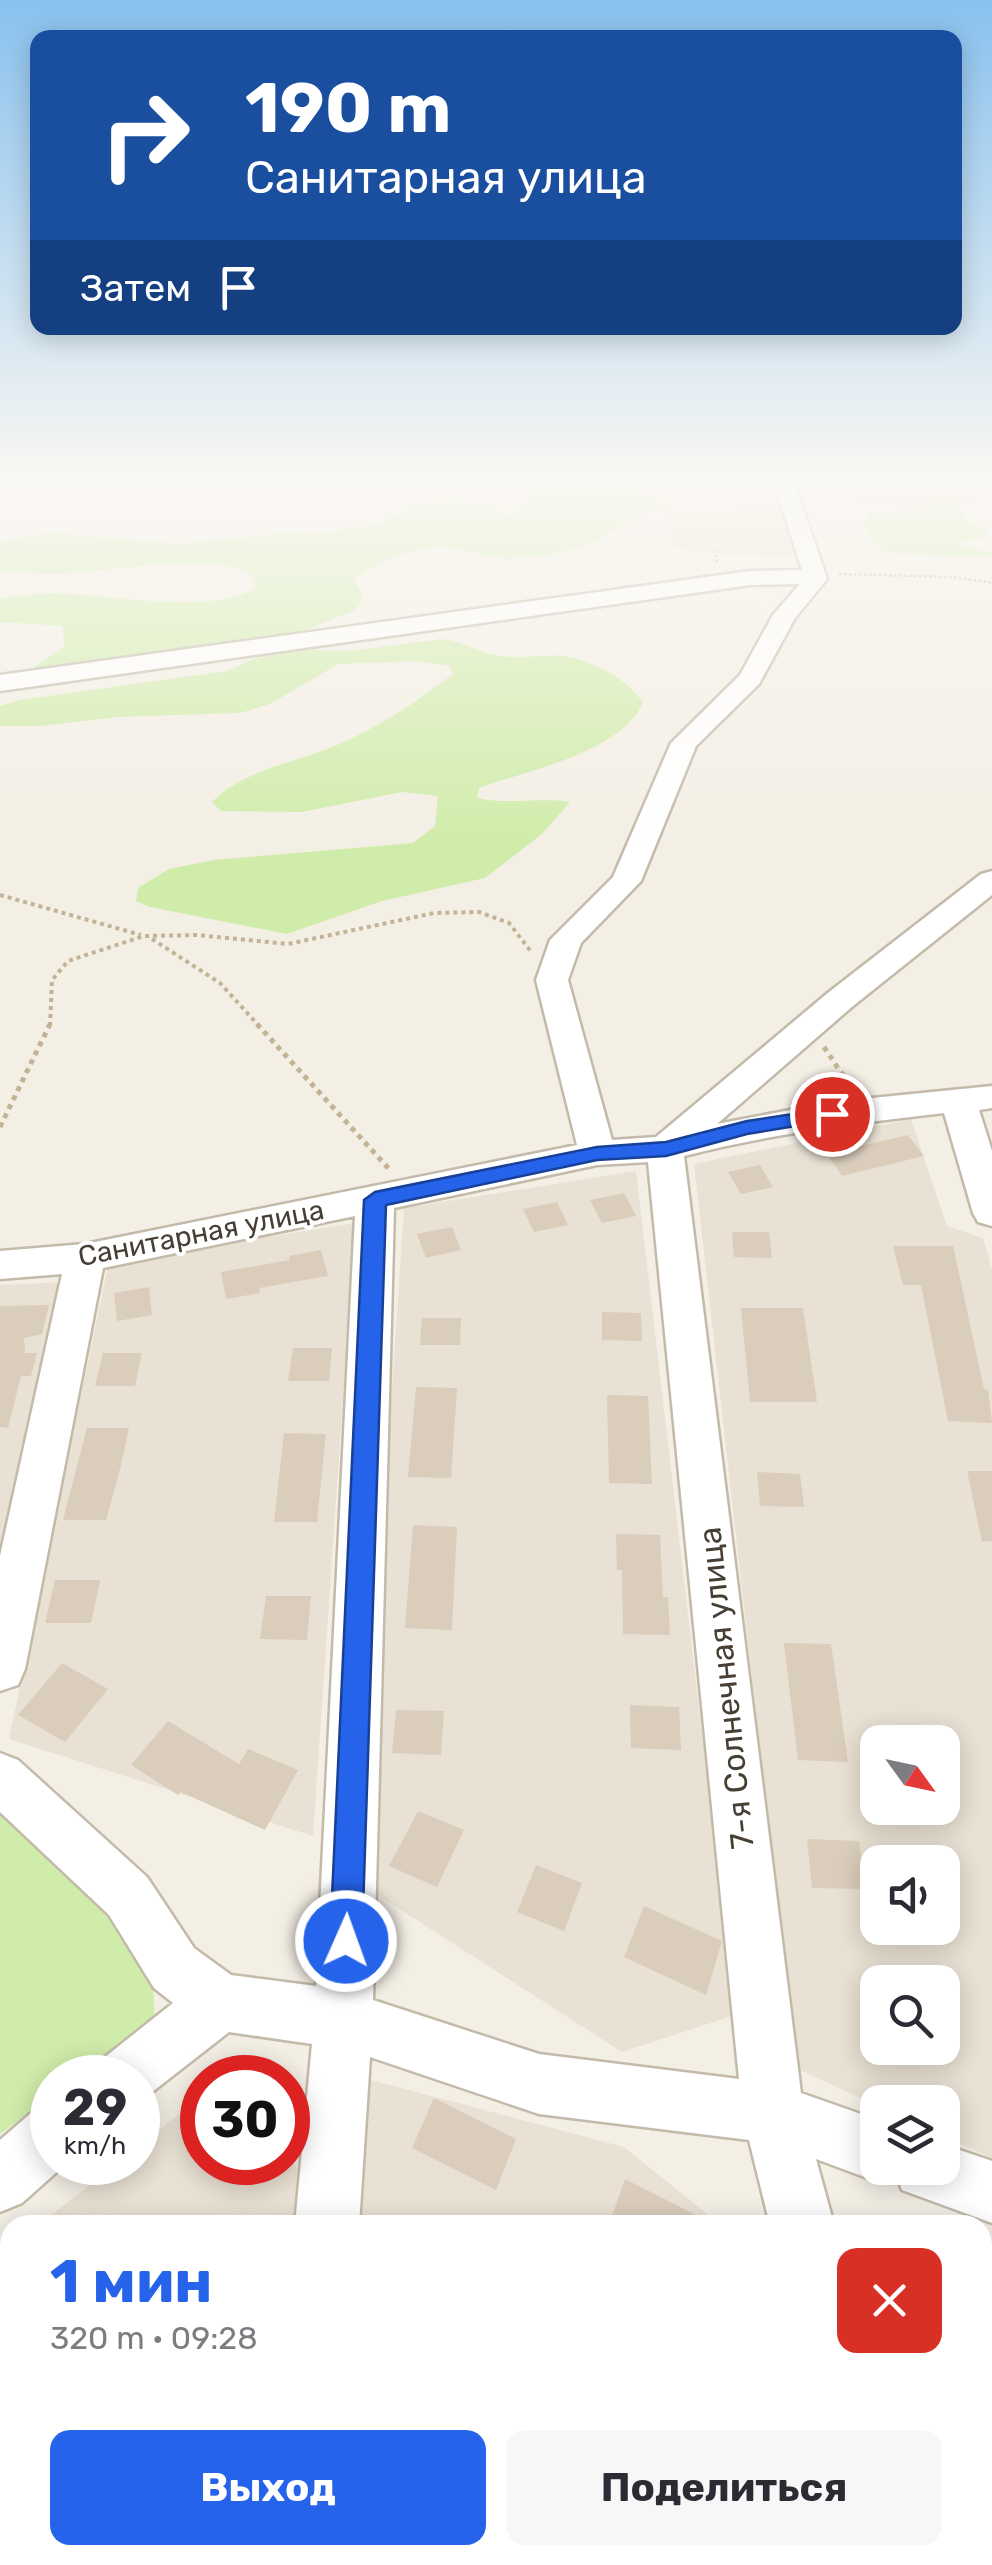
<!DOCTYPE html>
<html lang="ru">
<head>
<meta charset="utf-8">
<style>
	:root { --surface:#fff; --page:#f7f7f7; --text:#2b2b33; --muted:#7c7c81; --accent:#2563eb }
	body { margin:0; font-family:Rubik,sans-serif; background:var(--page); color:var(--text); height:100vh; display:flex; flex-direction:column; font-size:38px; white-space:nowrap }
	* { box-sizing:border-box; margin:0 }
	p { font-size:32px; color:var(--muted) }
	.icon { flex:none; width:55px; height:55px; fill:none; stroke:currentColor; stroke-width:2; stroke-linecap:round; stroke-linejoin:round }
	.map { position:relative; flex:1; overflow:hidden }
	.drawer { position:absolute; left:0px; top:2215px; width:992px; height:350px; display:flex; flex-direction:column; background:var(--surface); border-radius:30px 30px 0 0; box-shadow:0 5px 25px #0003 }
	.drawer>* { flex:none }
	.top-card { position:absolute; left:30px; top:30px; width:932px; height:305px; border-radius:20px; box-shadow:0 5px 25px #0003; background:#1a4fa0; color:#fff; overflow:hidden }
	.needle { width:65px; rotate:123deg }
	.tools { position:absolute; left:860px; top:1725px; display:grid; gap:20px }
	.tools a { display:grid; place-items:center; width:100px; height:100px; border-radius:20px; background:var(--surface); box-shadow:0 5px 25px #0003; font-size:50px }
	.speed { position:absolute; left:30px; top:2055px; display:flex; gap:20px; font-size:50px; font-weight:700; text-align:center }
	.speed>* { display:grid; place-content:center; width:130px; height:130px; border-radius:50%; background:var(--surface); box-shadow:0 5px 25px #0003; line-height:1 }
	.speed small { font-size:25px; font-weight:400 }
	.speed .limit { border:15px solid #d22; background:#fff; color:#111 }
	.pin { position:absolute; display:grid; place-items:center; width:85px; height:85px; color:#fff; margin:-42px; border:5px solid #fff; border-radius:50%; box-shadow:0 2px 10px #0007 }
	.me { position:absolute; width:110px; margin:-55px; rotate:2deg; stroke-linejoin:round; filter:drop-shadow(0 0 8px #0008) }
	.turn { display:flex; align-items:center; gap:35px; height:210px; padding:0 50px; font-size:45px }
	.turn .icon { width:130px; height:130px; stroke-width:2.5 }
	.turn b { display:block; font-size:70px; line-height:85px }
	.then { display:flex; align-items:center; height:95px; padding:0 50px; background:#0003; gap:20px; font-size:38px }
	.round { display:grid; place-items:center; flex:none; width:105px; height:105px; border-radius:20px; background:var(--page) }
	.headline { display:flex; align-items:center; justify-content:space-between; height:170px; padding:0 50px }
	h1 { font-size:60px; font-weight:700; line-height:75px; color:var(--accent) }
	.button { display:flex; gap:20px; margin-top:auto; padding:20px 50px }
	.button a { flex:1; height:115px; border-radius:20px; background:var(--accent); color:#fff; font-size:40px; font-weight:700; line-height:115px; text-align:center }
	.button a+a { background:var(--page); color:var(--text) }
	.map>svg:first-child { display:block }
	.residential { fill:#e9e1d3; fill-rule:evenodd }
	.green { fill:#d0ecaa }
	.building { fill:#dacdbc }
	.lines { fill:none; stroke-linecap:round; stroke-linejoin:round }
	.minor-casing { stroke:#c3baaa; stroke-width:5 }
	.path-far2 { stroke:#c4b297; stroke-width:2.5; stroke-dasharray:2.5 2.5; stroke-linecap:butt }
	.path-far1 { stroke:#c4b297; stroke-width:4; stroke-dasharray:4 4; stroke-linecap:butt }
	.path { stroke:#c4b297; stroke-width:5; stroke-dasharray:5 5; stroke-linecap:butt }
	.minor { fill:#fff; fill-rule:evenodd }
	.route { fill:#2563eb; stroke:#184099; stroke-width:2.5 }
	.labels { text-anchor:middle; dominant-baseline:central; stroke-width:8; stroke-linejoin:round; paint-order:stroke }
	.street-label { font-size:28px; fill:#473f34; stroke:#fff }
	.near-street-label { font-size:32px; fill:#473f34; stroke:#fff }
</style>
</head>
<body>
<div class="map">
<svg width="992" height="2565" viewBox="0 0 992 2565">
	<rect width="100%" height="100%" fill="#f4efe5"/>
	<path class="residential" d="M791 485H983L978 504H931L930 510H895L892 505 845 501 842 497 799 498Z
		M782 506 797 556 725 555 673 547 668 514Z
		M911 1119 947 1226 983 1238 992 1270V2158L943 2136 942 2102H878L877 2106 796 2068 694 1164ZM878 1742H942V1808H878ZM878 1862H942V1928H878ZM878 1982H942V2048H878Z
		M636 1171 735 2015 622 2052 359 1883 404 1208Z
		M355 1223 313 1836 9 1739 109 1262Z
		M67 1282 0 1549V1285Z
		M367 2079 624 2147 721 2225H358Z
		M184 2110H202V2162H288V2156L298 2168 294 2225H38L118 2163 138 2162V2147Z
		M10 2247V2555H268L267 2565H0V2255Z
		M983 2294 992 2298V2565H893L892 2555H982Z
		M337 2555H774L775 2565H337Z"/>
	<path class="green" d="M536 485 631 491 674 506 640 514 592 544 549 555 507 559 439 546 395 556 354 578 363 598 356 610 302 631 118 661 33 668 64 647 63 626 0 622V598C18 597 37 593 55 593 95 594 227 616 255 587L250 574C203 551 116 572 63 573 42 574 21 572 0 571V541L53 533 178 544 283 533 312 534 374 525 411 507 454 500 493 507 510 515 532 501Z
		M935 498 959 505 969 522 989 531 984 537 961 542 964 547 992 553V557L888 553C874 546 869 537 864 522L871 512H915Z
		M442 639C463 641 481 654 501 656 522 659 544 654 564 656 591 660 630 680 643 703 620 753 528 770 479 788L477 798C508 805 539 797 570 802L542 834 485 878 382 901 287 934 150 907 136 901 138 888 169 869 214 860 413 843 435 826 438 796 402 792 302 812 221 811 212 802C243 770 291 764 332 747 375 730 416 702 453 674L450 666 419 661 338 664 270 704 240 713 117 717 41 726H0V706L20 700 227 671 253 659 302 650 350 651Z
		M0 1803 119 1911 152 1966 155 2023 79 2077 52 2078V2096L0 2134Z"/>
	<path class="building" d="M908 1135 924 1156 842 1176 827 1154Z
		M760 1165 773 1187 741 1194 728 1172Z
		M624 1193 636 1216 602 1223 590 1200Z
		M557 1202 568 1225 534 1232 523 1209Z
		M452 1227 461 1250 426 1258 417 1234Z
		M732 1232H769L772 1258 734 1257Z
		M893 1246H953L984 1389 988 1390 992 1423 948 1421 921 1285H903Z
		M321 1250 328 1276 259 1288 260 1293 226 1299 221 1272 290 1260 289 1256Z
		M149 1287 152 1315 117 1321 114 1293Z
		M49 1305 42 1334 24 1338 25 1353H37L31 1376H21L8 1428 0 1427V1306Z
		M741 1308H803L817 1402H750Z
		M602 1312 641 1313 642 1341 602 1340Z
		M422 1318H461L460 1345H420Z
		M293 1348H332L329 1381H288Z
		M103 1353H142L135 1386H95Z
		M416 1387 457 1388 451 1478 408 1477Z
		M607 1395 648 1396 652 1484 609 1483Z
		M87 1428H129L121 1465 106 1520H63Z
		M284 1433 326 1434 317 1522H274Z
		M967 1471H992V1541L982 1542Z
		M757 1472 800 1474 804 1507 760 1506Z
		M413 1525 457 1527 452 1630 405 1628Z
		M616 1534 660 1535 663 1597H668L670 1635 623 1634 622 1570H617Z
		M55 1580H100L91 1623H45Z
		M266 1596H311L307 1640 260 1639Z
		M784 1643 831 1644 848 1762 798 1760Z
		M62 1663 108 1689 65 1742 18 1715Z
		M630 1705 679 1707 681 1750 631 1748Z
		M396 1710 444 1711 441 1755 392 1753Z
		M168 1721 239 1764 248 1749 298 1770 265 1830 181 1792 178 1795 131 1765Z
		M418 1811 464 1830 437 1887 389 1866Z
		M807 1839 859 1841 865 1889 812 1888Z
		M536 1865 582 1883 564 1931 517 1912Z
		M644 1906 722 1941 706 1995 624 1957Z
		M434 2098 516 2139 496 2190 412 2148Z
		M625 2179 716 2225H609Z"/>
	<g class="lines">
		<defs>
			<path id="minor" d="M775 485H795L827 579 795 618 759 684 696 746 641 881 581 943 568 980 612 1140 656 1137 829 992 981 874 992 871V895L853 1006 717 1124 832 1102 992 1086V1108L979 1110 992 1151V1226L978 1222 973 1213 944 1113C856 1123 770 1134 684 1156L801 2093 878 2120V2168H942V2144L992 2161V2223L902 2190 896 2174 878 2182 816 2159 834 2225H770L749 2140 539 2114 370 2057 359 2225H295L312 2044 229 2032 138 2103V2078H96L105 2057 173 2003 154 1988 109 1915 0 1812V1753L18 1760 147 1877 194 1948 231 1975 316 1986 355 1216 103 1268 25 1669 18 1685 0 1691V1556L62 1274 0 1279V1251L85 1244 577 1145 536 980 550 940 613 877 671 743 740 675 773 615 800 584 750 585 0 691V675L750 571 802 570ZM648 1162 739 2079 539 2054 373 2000 394 1208 597 1165Z
				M52 2105V2162H68L22 2203 0 2212V2140L30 2114Z
				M265 2555H337V2565H265Z
				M830 2555H902L903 2565H831Z"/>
		</defs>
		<use href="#minor" class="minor-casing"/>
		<path class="path-far2" d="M714 550 718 564
			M839 574 953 577 992 583"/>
		<path class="path-far1" d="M0 895 141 935
			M152 939 220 983 259 1026
			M50 1026 52 980 68 961 144 936 197 935 288 944 434 913 479 912 509 923 532 953"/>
		<path class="path" d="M257 1024 390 1170
			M824 1047 842 1074 860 1086
			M0 1127 50 1024"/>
		<use href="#minor" class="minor"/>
	</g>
	<linearGradient id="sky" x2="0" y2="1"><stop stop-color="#89c1ee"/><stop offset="0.57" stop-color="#faf8f3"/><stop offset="1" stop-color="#faf8f3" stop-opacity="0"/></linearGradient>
	<rect width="992" height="844" fill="url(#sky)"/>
	<path class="route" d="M832 1108 839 1110V1119L747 1134 666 1156 597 1160 386 1205 362 1941 357 1952 346 1957 334 1952 330 1941 364 1200 375 1192 597 1147 666 1142 747 1121Z"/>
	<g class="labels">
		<g class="street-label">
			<text transform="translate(201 1233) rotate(-11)">Санитарная улица</text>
		</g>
		<g class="near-street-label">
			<text transform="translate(726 1688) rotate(-96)">7-я Солнечная улица</text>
		</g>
	</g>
</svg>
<div class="tools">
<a><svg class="needle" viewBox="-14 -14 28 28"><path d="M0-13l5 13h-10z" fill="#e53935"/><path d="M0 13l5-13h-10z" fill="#7c7c81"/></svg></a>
<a><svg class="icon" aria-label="sound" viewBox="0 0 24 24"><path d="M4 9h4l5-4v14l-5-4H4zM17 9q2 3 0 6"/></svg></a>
<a><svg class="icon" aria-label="search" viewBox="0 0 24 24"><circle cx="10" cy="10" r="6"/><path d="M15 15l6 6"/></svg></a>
<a><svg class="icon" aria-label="layers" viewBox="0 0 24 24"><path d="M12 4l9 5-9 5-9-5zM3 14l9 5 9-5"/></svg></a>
</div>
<div class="speed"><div>29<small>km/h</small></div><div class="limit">30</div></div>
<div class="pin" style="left:832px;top:1114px;background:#d93025"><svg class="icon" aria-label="arrive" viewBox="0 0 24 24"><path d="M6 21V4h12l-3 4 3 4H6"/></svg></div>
<svg class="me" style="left:346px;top:1941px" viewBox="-20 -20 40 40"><circle r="17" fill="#2563eb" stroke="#fff" stroke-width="3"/><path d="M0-11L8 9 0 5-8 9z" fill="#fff"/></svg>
<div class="top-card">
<div class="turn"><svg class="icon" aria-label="right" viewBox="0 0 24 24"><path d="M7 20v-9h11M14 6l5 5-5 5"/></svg><div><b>190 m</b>Санитарная улица</div></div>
<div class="then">Затем<svg class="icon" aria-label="arrive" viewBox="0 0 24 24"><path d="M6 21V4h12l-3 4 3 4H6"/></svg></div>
</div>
<section class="drawer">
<div class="headline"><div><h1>1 мин</h1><p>320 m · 09:28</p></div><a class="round" style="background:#d93025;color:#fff"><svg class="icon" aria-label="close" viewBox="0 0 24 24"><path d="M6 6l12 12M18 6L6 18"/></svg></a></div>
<div class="button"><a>Выход</a><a>Поделиться</a></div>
</section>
</div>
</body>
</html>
